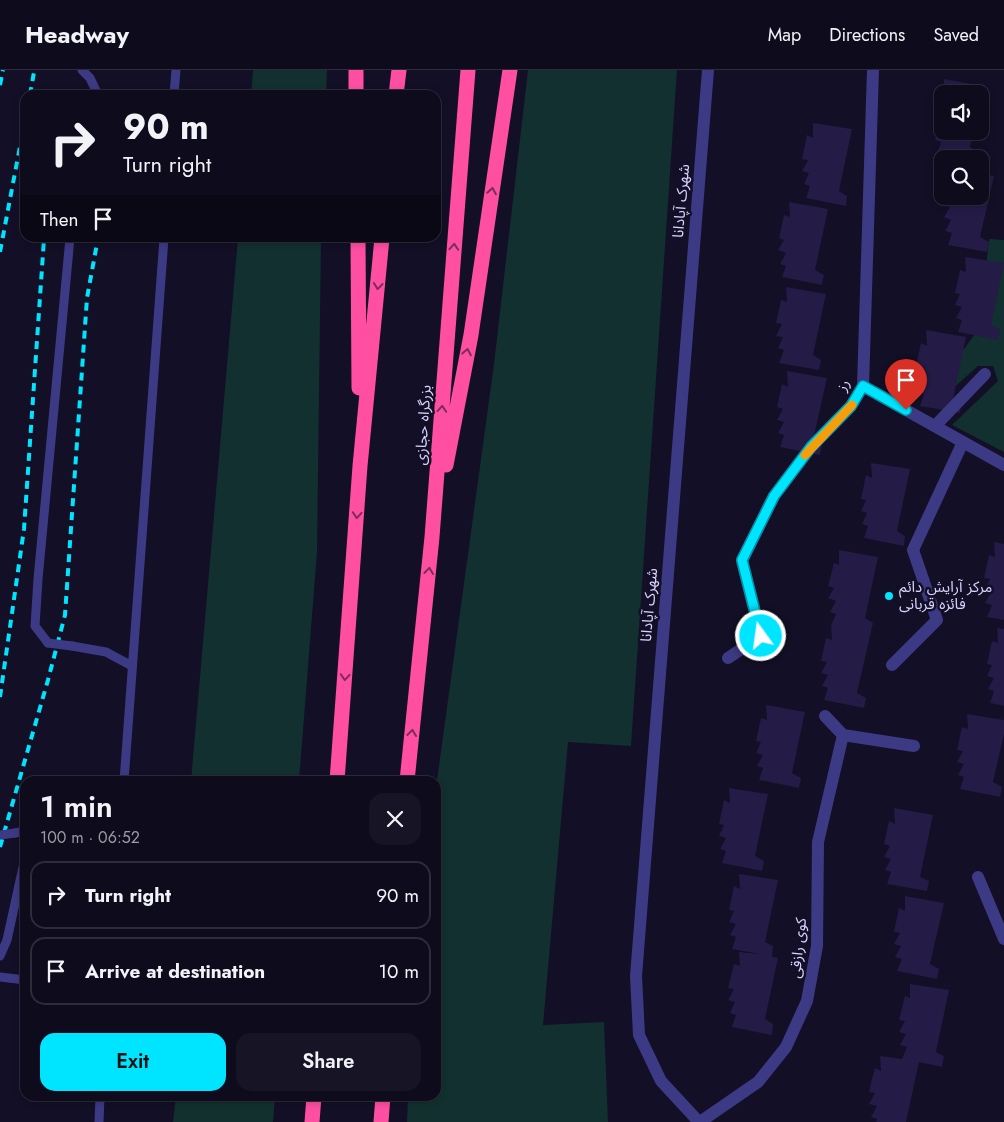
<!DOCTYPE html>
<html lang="en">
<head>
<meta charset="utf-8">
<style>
	:root { --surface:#0e0b1c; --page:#171425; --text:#f1f3f6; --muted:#9b9ba3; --line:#2e2b3b; --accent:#00e5ff }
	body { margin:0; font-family:Jost,"Noto Sans Arabic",sans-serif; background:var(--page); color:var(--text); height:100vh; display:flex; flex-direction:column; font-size:19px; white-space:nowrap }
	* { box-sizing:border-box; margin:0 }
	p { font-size:16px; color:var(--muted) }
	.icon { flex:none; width:28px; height:28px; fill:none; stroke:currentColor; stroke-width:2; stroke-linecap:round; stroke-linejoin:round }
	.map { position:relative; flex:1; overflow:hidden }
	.drawer { position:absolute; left:20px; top:706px; width:421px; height:325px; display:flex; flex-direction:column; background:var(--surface); border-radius:15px; box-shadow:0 2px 8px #0003,0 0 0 1px var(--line) }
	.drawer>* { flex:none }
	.guide { position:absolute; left:20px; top:20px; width:421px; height:152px; border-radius:15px; box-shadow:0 2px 8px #0003,0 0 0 1px var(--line); background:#0e0b1c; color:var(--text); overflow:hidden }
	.buttons { position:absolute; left:934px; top:15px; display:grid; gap:10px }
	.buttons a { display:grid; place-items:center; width:55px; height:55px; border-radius:10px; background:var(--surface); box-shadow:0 2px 8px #0003,0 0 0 1px var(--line); font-size:25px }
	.pin { position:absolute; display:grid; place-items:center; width:42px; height:42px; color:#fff; margin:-51px -21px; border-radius:50% 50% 50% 0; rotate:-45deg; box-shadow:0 0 5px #0007 }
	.pin .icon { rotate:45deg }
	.me { position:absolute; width:55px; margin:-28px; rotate:346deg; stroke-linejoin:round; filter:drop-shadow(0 0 4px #0008) }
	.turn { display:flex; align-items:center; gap:18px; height:105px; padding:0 20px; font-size:22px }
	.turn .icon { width:65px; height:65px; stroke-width:2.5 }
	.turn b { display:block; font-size:35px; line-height:42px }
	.then { display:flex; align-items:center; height:48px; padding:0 20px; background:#0003; gap:10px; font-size:19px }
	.round { display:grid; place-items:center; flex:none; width:52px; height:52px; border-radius:15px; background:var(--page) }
	.headline { display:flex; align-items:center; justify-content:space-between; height:85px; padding:0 20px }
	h1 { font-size:30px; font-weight:600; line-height:38px }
	.cta { display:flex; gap:10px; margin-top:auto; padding:10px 20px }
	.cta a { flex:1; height:58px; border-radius:15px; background:var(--accent); color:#111; font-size:20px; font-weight:600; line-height:58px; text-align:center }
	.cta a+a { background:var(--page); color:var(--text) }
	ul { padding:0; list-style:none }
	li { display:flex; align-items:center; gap:15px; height:68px; margin:0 10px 8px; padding:0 10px; border:2px solid var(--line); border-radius:15px }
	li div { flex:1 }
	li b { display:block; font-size:19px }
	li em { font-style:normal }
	header { display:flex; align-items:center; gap:30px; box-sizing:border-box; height:70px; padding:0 25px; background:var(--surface); border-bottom:1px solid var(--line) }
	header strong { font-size:24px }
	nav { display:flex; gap:28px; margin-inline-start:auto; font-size:18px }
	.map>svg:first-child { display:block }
	.green { fill:#12302f }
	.building { fill:#241b47 }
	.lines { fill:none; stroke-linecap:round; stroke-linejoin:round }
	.lane { stroke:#3d3a85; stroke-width:9 }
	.street { stroke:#3d3a85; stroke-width:12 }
	.highway { stroke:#ff4fa3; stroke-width:15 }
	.rail { stroke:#00e5ff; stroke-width:4; stroke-dasharray:8 6; stroke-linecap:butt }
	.lane-bridge { stroke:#3d3a85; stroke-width:9 }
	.oneway { stroke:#7d2c5e }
	.route-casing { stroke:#0095a6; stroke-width:12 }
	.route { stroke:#00e5ff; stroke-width:9 }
	.slow { stroke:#f59e0b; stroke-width:9 }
	.poi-dot { fill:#00e5ff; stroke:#130f26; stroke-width:2 }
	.labels { text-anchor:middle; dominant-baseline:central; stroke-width:5; stroke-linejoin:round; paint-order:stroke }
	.street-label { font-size:15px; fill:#d9d4ff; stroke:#130f26 }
	.poi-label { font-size:15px; fill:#d9d4ff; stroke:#130f26; text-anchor:start }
</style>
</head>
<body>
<header>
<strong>Headway</strong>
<nav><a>Map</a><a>Directions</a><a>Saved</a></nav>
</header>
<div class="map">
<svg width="1004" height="1052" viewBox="0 0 1004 1052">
	<rect width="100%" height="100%" fill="#130f26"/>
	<path class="green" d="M253 0H327L326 25H251Z
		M528 0H677L631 676 568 672 543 955 604 952 608 1052H407L408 1026H436V718L494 294Z
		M238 168H321L317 482 299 711H191Z
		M989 169 1004 170V382L952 355 998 311 993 296H978L941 329 951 297 980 257Z
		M176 1026H275L273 1052H173Z"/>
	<path class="building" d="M944 9 983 16 981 24H944Z
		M939 22 942 23V61H973L970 77 978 82 977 89H960L937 84 941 72 935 70 940 59 933 57 939 46 934 45Z
		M813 53 852 59 839 121 847 126 846 136 806 128 810 116 804 114 809 103 802 101 808 90 802 89 807 65 813 68Z
		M980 104 994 106 980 167 989 172 987 182 948 175 952 163 945 161 951 150 944 147 950 137 944 135 946 126H980Z
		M789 132 828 139 815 200 824 205 822 215 782 207 786 196 780 194 786 183 778 180 784 170 779 168 784 145 790 147Z
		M965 187 1004 193 991 255 1000 259 998 270 958 262 962 250 956 248 962 237 955 235 960 224 955 223 960 200 966 202Z
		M786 217 826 224 813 285 821 290 819 300 779 293 784 280 778 278 783 267 776 266 782 254 776 253 781 230 787 232Z
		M926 260 966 267 953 329 961 333 960 343 920 336 924 324 918 322 923 310 916 309 922 298 916 296 921 273 927 276Z
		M787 301 827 308 813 370 822 374 820 385 780 377 784 365 778 363 784 352 777 350 783 339 777 337 782 314 788 317Z
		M871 393 910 399 897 461 905 466 904 476 864 468 868 456 862 454 867 443 861 441 866 430 861 429 866 405 872 408Z
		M994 472 1004 474V550L987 547 992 535 985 533 991 522 984 520 990 509 984 508 989 485 995 487Z
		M839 480 878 487 865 548 873 553 857 623 866 628 864 638 824 630 828 618 822 616 828 605 821 603 827 592 821 591 826 568 832 570 831 555 836 544 830 542 836 531 828 528 834 518 828 516 834 493 839 495Z
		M997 558 1004 559V636L990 633 994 621 988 619 994 608 987 606 992 595 987 594 992 571 998 573Z
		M766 635 805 642 792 703 801 708 799 718 759 710 763 698 757 696 763 685 756 683 761 672 756 671 761 648 767 650Z
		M967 644 1004 650V664L993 712 1002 717 1000 727 960 719 964 707 958 705 964 694 957 692 963 681 957 680 962 657 968 659Z
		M729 718 768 724 755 786 764 791 762 801 722 793 726 781 720 779 726 768 719 766 724 755 719 754 724 730 730 733Z
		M894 738 933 745 920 807 929 811 927 821 887 814 891 802 885 800 891 789 884 787 890 776 884 774 889 751 895 754Z
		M739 804 778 810 765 872 773 876 772 887 778 888 765 949 773 954 772 965 732 957 736 945 730 943 735 932 728 930 734 919 728 918 734 894 740 896 739 882 760 884 732 879 736 867 730 865 736 854 729 852 734 841 729 840 734 816 740 819Z
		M905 826 944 833 930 894 939 899 937 909 897 901 902 889 895 887 901 876 894 874 900 863 894 862 899 838 905 841Z
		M910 914 949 920 936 982 944 986 942 997 919 992 906 1052H876L877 1049 871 1047 877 1036 869 1034 875 1023 869 1022 872 1009 875 998 881 1001 880 986 902 989 907 977 900 975 906 964 899 962 905 951 899 950 905 926 910 928Z"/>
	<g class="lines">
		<path class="lane" d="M82 0 90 8 98 25
			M174 25 176 0
			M48 573 35 556 38 509 70 168
			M72 576 106 582 132 596
			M124 711 164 168
			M15 763 25 761
			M0 886 7 870 25 788
			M0 907 25 910
			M99 1052 100 1026"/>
		<path class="street" d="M863 316 1004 395
			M935 356 985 304
			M728 588 761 566 742 491 774 426 811 377 851 336 863 316 873 0
			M892 595 937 550 913 480 963 372
			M825 646 843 665 914 676
			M978 807 1004 869
			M699 1052 661 1011 639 965 636 906 708 0
			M700 1052 758 1012 786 977 807 931 817 876 818 772 843 665"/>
		<path class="highway" d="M356 25V0
			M396 25 399 0
			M358 168 359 318
			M446 395 471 265 510 0
			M337 711 360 396 382 168
			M407 711 432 467 468 0
			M312 1052 314 1026
			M381 1052 383 1026"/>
		<path class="rail" d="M0 15 3 0
			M30 25 34 2
			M0 182 25 50
			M0 627 24 459 44 169
			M0 777 48 610 65 545 87 228 98 168"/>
		<path class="lane-bridge" d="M48 573 72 576
			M0 765 15 763"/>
	</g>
	<defs><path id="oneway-chevron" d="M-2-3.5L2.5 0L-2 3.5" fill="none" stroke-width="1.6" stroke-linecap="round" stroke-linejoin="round" transform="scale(1.25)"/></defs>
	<g class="oneway">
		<use href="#oneway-chevron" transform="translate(492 121) rotate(-81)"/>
		<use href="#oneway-chevron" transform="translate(454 177) rotate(-86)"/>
		<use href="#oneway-chevron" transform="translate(378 216) rotate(96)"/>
		<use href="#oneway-chevron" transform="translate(467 282) rotate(-79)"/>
		<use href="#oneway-chevron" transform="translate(442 339) rotate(-86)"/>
		<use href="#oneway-chevron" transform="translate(357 445) rotate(94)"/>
		<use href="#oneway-chevron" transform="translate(429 501) rotate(-84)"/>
		<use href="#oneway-chevron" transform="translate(345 607) rotate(94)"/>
		<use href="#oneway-chevron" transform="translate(412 663) rotate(-84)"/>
	</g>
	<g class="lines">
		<defs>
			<path id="route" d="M761 566 742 490 774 426 811 377 851 336 863 316 906 340"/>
		</defs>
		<use href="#route" class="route-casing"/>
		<use href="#route" class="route"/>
		<path class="slow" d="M805 385 852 335"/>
	</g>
	<circle class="poi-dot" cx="889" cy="526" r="5"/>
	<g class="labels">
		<g class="street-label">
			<text transform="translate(681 131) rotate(-85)">شهرک آپادانا</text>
			<text transform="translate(843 315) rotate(-64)">رز</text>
			<text transform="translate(423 355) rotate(-86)">بزرگراه حجازی</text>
			<text transform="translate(649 535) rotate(-85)">شهرک آپادانا</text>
			<text transform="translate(798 878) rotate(-84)">کوی رازقی</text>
		</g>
		<g class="poi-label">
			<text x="899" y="517">مرکز آرایش دائم<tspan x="899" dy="17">فائزه قربانی</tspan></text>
		</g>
	</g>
</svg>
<div class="buttons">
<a><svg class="icon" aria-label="sound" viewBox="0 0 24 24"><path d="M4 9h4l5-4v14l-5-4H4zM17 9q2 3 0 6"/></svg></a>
<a><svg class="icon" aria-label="search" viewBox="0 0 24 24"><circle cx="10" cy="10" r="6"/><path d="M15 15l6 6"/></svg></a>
</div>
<div class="pin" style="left:906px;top:340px;background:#d93025"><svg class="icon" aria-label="arrive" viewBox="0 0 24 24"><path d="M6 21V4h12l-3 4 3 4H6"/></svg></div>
<svg class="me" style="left:761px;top:566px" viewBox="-20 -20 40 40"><circle r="17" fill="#00e5ff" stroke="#fff" stroke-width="3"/><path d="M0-11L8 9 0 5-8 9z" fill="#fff"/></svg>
<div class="guide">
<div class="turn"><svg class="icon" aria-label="right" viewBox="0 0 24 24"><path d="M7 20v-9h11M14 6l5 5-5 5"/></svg><div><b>90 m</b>Turn right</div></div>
<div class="then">Then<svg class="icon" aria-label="arrive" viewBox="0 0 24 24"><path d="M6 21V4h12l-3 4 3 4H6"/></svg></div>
</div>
<section class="drawer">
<div class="headline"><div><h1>1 min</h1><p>100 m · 06:52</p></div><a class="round"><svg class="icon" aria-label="close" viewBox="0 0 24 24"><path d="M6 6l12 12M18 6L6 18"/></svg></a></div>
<ul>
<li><svg class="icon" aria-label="right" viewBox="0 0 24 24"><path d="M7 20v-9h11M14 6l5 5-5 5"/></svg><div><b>Turn right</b></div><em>90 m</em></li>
<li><svg class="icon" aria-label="arrive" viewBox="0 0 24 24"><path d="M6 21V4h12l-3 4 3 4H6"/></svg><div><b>Arrive at destination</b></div><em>10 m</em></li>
</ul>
<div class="cta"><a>Exit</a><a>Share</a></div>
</section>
</div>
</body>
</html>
